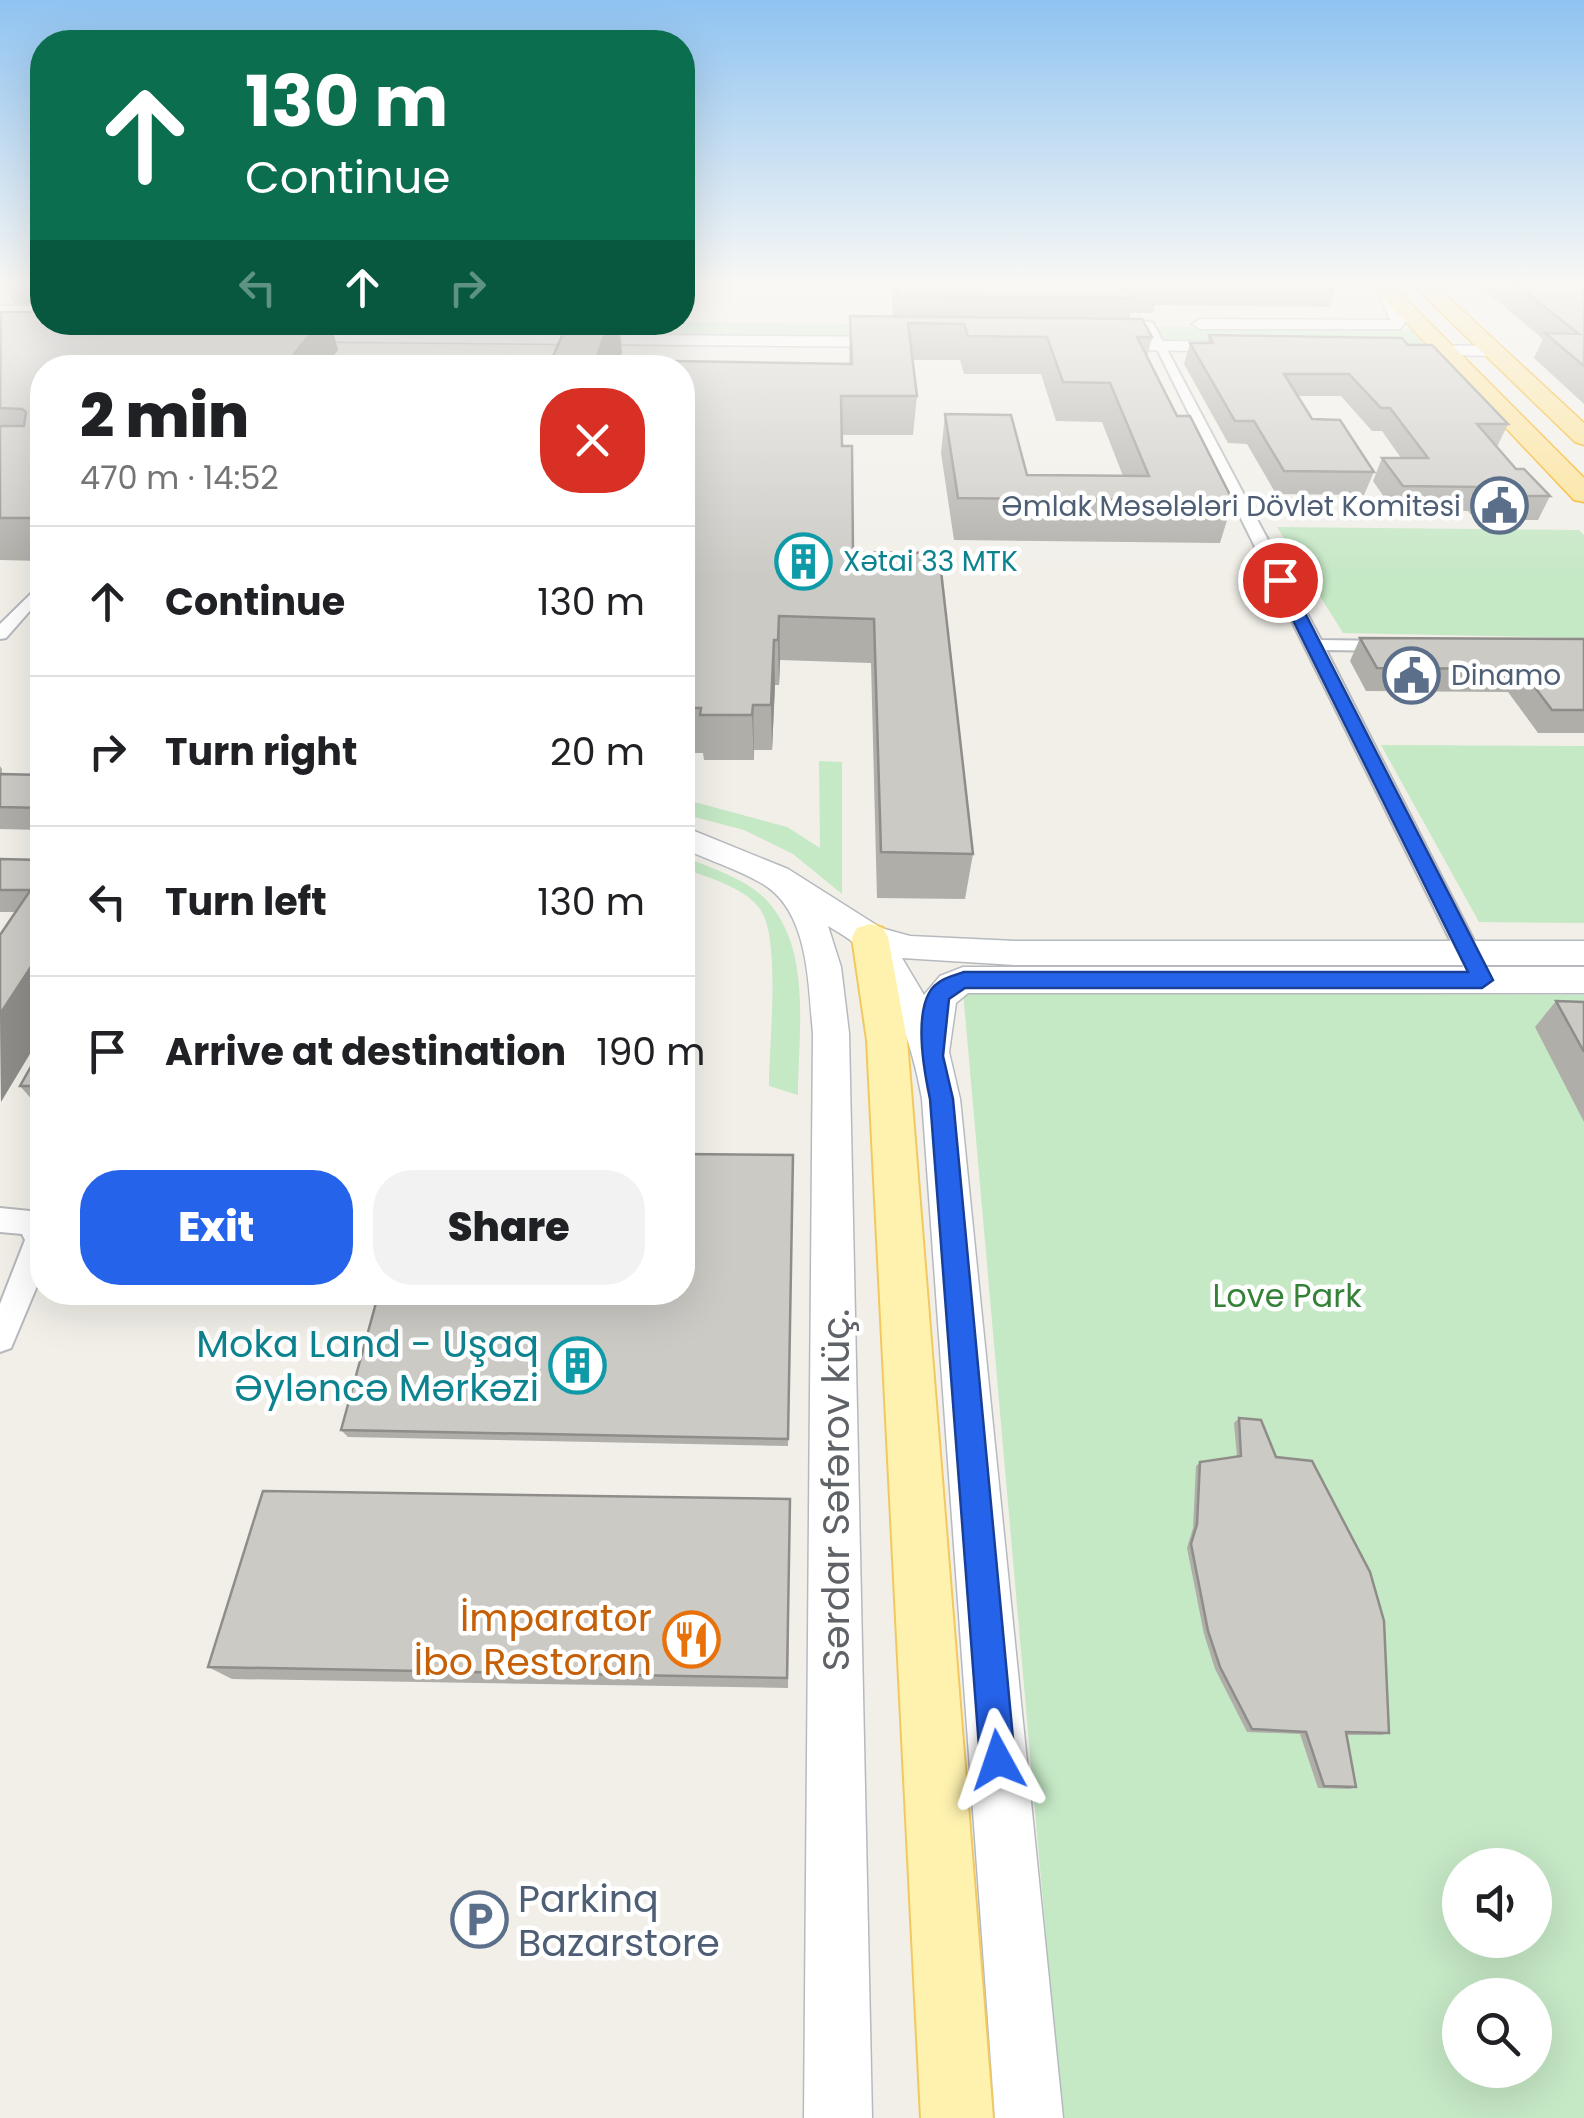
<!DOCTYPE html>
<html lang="en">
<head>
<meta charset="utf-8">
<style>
	:root { --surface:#fff; --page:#f2f2f2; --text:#202124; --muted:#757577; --line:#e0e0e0; --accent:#2563eb }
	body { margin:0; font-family:Poppins,sans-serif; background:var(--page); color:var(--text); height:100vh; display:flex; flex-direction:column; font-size:38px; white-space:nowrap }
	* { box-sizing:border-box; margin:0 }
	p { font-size:32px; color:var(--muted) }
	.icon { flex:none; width:55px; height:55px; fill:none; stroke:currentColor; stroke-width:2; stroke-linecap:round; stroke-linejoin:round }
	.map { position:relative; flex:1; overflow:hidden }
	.side { position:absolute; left:30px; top:355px; width:665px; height:950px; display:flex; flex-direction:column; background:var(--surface); border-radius:40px; box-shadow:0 10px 40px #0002 }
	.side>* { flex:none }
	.hud { position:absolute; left:30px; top:30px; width:665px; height:305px; border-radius:40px; box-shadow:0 10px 40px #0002; background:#0b6e4f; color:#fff; overflow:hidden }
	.buttons { position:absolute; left:1442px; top:1848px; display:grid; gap:20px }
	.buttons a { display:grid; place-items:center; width:110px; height:110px; border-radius:50%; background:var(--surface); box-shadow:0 10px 40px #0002; font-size:50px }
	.pin { position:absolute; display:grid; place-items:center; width:85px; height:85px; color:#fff; margin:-42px; border:5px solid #fff; border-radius:50%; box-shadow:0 2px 10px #0007 }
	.me { position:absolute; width:110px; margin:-55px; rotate:355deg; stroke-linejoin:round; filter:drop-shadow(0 0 8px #0008) }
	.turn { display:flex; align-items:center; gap:35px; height:210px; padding:0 50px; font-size:45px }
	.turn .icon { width:130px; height:130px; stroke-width:2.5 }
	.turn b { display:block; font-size:70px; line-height:85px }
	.lanes { display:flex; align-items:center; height:95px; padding:0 50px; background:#0003; justify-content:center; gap:50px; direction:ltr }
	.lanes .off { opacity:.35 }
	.round { display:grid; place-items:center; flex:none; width:105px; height:105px; border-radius:40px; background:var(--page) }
	.overview { display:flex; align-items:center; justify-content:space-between; height:170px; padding:0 50px }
	h1 { font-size:60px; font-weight:800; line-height:75px }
	.cta { display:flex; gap:20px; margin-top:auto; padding:20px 50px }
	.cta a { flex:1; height:115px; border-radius:40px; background:var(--accent); color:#fff; font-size:40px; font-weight:800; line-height:115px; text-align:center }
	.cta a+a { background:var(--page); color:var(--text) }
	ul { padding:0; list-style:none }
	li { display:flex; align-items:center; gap:30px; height:150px; padding:0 50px; border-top:2px solid var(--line) }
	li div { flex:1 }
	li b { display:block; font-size:38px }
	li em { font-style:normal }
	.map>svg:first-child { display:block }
	.green { fill:#c5e8c5; fill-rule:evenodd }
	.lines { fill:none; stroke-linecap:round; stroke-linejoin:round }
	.street-casing { stroke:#b5b8bc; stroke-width:4 }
	.secondary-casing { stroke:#b6babf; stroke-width:3 }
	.primary-casing { stroke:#f2c960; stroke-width:4 }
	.highway-casing { stroke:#f9ab00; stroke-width:3 }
	.street { fill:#fff; fill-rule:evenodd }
	.secondary { fill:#fff; fill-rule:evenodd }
	.primary { fill:#fff2af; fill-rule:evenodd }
	.highway { fill:#fde293; fill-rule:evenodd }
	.wall { fill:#afaea9 }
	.shaded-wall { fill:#8f8d8a }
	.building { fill:#cccac5; stroke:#8f8d8a; stroke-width:2.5 }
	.route { fill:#2563eb; stroke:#184099; stroke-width:2.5 }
	.labels { text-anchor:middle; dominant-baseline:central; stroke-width:9; stroke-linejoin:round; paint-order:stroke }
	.far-service-label { font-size:28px; fill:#4e5e75; stroke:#fff; text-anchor:end }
	.far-culture-label { font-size:28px; fill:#0d838f; stroke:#fff; text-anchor:start }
	.park-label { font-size:32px; fill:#348238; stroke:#fff }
	.near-culture-label { font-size:38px; fill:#0d838f; stroke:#fff; text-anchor:end }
	.near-street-label { font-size:38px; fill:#5f6368; stroke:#fff }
	.near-food-label { font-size:38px; fill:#c56008; stroke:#fff; text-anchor:end }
	.near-service-label { font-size:38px; fill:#4e5e75; stroke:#fff; text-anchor:start }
</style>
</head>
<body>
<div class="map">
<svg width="1584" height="2118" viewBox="0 0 1584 2118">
	<rect width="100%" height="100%" fill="#f1efe8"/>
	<path class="green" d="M0 315 42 322 637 324 633 336 0 330Z
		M683 322 1130 327 1137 342 656 337 661 323Z
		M1155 327 1415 330 1430 346 1163 343Z
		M1277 527 1579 530 1584 535V638L1343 633Z
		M1381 745 1584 746V923L1479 922Z
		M819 761 842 762V894L793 854 744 830 683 814V799L787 827 820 848Z
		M683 856C707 867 739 876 760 894 814 942 798 1030 798 1095L769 1086C769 1045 780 948 763 914 750 888 708 878 683 868Z
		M963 991 1584 995V2118H1062ZM1460 1865H1535V1940H1460ZM1460 1995H1535V2070H1460Z"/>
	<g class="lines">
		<defs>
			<path id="street" d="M15 282 0 291V284Z
				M1143 321 1153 323 1321 640 1390 641 1399 646 1390 651 1326 650 1494 980 1490 986 1482 989 1470 980Z
				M42 583V597L6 638 0 639V624Z
				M0 1208 30 1211 42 1218V1274L11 1348 0 1352V1304L25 1240 22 1234 0 1232Z"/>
			<path id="secondary" d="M1384 283 1392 288 1407 320 1400 329H1200L1192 324 1200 319 1390 320 1376 288Z
				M0 306H42V316H0Z
				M282 332 897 337 906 342 897 347 276 341 273 337Z
				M1097 340 1237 342 1246 347 1237 352 1091 349V341Z
				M1407 345 1493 346 1502 351 1493 356 1401 354V346Z
				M682 826 788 869 881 928 910 936 1015 941H1584V965H1015L902 958 924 995 940 976 963 967H1584V993H968L956 1003 949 1052 960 1099 1063 2118H995L922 1099C913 1047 894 990 860 949 852 939 839 933 828 926L841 967 849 1033 872 2118H804L813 1033C808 986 810 910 761 883 737 869 708 860 682 848Z"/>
			<path id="primary" d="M870 924 883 928 888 937 907 1040 993 2118H921L867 1040 852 937 857 928Z"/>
			<path id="highway" d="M1368 282H1389L1584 478V502L1574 500Z
				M1427 282 1434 284 1584 423V445L1575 442 1420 292 1417 288Z"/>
		</defs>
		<use href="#street" class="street-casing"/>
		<use href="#secondary" class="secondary-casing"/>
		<use href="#primary" class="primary-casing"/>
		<use href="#highway" class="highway-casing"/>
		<use href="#street" class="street"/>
		<use href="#secondary" class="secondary"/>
		<use href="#primary" class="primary"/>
		<use href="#highway" class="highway"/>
	</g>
	<path class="wall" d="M4 282H42V304H14Z
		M885 282H1338L1330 307 1155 305 1153 313H1130L1129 319 1152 337 1147 357 1177 416 1233 501 1220 543 954 540 941 453 945 414 1027 475 1123 476 1102 422 1056 421 1041 374H964L960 360H912L917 396 913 435H842L853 552 973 854 965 899 877 898 871 663 780 660 779 685H775L772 750H754V760H704L703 753H682V368L849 364 850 316 893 317 891 288H886Z
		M1475 282H1584V404L1534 358 1543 339Z
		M0 313 42 322H330L338 350 324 368H42V561L0 560Z
		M1209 335 1408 345 1508 424 1497 447 1516 469 1550 496 1538 520H1476L1468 511 1393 510 1373 481 1382 458H1401L1382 431H1372L1341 396H1298L1312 419 1374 472 1364 495 1276 494 1247 444 1228 443 1184 364 1190 343H1207Z
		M1360 638 1584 639V733H1538L1508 692 1366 691 1350 661Z
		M0 766 2 769V774L42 775V830L0 829Z
		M0 859 42 860 1 1102 0 935 16 912H0Z
		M1556 1001 1584 1002V1122L1535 1027Z
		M42 1047V1111L20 1086Z
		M42 1142V1168L33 1159Z
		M793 1155 788 1446 348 1437 341 1430Z
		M1239 1418 1276 1457 1389 1733 1382 1735H1347L1356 1787 1350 1789 1318 1788 1300 1734 1247 1732 1215 1669 1204 1634 1187 1548 1193 1528 1196 1466 1200 1462 1237 1457 1234 1423Z
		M790 1499 788 1688 232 1679 208 1667Z"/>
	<path class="shaded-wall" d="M320 322H330L338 350 324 368H282Z
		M609 322H619L622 352 618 368H593Z
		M42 509V536L33 518Z
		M779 616 780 660 779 685 778 640Z
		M774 640 775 685 772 750 771 705Z
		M753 705 754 750V760L752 715Z
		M42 950V1034L1 1102 0 1014Z"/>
	<path class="building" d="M896 282H1123L1133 298 897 296Z
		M1513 282H1584V366L1545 333 1579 334Z
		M1 312H42V322H320L282 368H42V509L33 518H0V426H24L26 412 22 409 0 408Z
		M850 316 1142 319 1152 337H1137L1177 416H1190L1233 501 958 498 945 414 1011 415 1027 475 1149 476 1110 383 1063 382 1047 337 968 336 964 324 908 323 917 396H841L842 446H852L853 552 939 553 973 854 881 852 874 619 779 616 778 640H774L771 705H753L752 715H700L701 708H682V368H674L675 361 852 364Z
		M568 322H609L593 368H548Z
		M1209 335 1402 338 1408 345H1432L1508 424H1477L1516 469H1524L1550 496H1487L1479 487 1403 486 1382 458H1428L1390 408H1381L1349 374H1284L1312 419 1340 420 1374 472 1284 471 1254 421H1235L1190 343H1213Z
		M1360 638 1584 639V710H1552L1521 669 1377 668Z
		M0 774 42 775V808L0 807Z
		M0 859 42 860V873L31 890H0Z
		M42 873V950L0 1014V935Z
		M1556 1001 1584 1002V1052Z
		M42 1047V1086H20Z
		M42 1142V1159H33Z
		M682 1154 793 1155 788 1439 341 1430 379 1292H682Z
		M1239 1418 1261 1420 1276 1457 1312 1461 1370 1572 1384 1621 1389 1733 1346 1732 1356 1787 1324 1786 1306 1732 1252 1729 1220 1667 1208 1631 1191 1544 1197 1524 1200 1462 1241 1456Z
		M263 1491 790 1499 787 1678 208 1667Z"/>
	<linearGradient id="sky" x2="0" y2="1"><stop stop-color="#8fc3f1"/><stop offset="0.49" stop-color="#f9f8f5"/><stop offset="1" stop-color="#f9f8f5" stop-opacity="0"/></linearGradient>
	<rect width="1584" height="578" fill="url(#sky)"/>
	<path class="route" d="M1280 576 1288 580 1493 980 1482 988H965L949 999 943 1056 953 1099 1015 1760 1010 1772 998 1777 985 1772 980 1760 930 1099C924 1071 915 1019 929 993 936 980 951 976 964 972H1468L1273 580Z"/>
	<defs>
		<symbol id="civic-ring" viewBox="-11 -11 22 22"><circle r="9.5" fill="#fff" stroke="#5c6f8a" stroke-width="1.5"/><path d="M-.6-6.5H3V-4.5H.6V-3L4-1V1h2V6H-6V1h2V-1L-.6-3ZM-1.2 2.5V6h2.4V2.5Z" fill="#5c6f8a"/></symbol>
		<symbol id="building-ring" viewBox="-11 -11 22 22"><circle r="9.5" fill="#fff" stroke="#0f9aa8" stroke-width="1.5"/><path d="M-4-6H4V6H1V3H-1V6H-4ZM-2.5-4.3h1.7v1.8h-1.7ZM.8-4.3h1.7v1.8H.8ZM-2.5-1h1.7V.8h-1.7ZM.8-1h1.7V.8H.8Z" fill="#0f9aa8"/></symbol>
		<symbol id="restaurant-ring" viewBox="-11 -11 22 22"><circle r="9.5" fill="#fff" stroke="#e8710a" stroke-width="1.5"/><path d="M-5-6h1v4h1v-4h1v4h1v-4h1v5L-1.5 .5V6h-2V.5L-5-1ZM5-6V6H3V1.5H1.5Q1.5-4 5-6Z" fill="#e8710a"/></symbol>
		<symbol id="parking-ring" viewBox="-11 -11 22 22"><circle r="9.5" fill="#fff" stroke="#5c6f8a" stroke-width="1.5"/><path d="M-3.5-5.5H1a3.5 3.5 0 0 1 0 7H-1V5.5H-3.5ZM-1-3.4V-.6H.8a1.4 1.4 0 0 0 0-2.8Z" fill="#5c6f8a"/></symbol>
	</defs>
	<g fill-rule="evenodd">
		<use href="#civic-ring" x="1468" y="474" width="63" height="63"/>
		<use href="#building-ring" x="772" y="530" width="63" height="63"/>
		<use href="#civic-ring" x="1380" y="644" width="63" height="63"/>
		<use href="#building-ring" x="546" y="1334" width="63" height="63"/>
		<use href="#restaurant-ring" x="660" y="1608" width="63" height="63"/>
		<use href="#parking-ring" x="448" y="1888" width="63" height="63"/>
	</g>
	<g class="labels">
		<g class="far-service-label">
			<text x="1461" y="506">Əmlak Məsələləri Dövlət Komitəsi</text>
			<text x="1451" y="675" text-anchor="start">Dinamo</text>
		</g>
		<g class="far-culture-label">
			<text x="843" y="561">Xətai 33 MTK</text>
		</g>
		<g class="park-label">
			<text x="1287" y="1295">Love Park</text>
		</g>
		<g class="near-culture-label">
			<text x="539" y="1343">Moka Land - Uşaq<tspan x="539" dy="44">Əyləncə Mərkəzi</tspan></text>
		</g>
		<g class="near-street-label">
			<text transform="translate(835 1490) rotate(-90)">Sərdar Səfərov küç.</text>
		</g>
		<g class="near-food-label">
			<text x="652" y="1617">İmparator<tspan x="652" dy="44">İbo Restoran</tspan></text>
		</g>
		<g class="near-service-label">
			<text x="518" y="1898">Parkinq<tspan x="518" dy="44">Bazarstore</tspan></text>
		</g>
	</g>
</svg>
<div class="buttons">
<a><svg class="icon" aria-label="sound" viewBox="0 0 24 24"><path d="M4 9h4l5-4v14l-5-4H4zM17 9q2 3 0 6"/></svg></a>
<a><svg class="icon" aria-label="search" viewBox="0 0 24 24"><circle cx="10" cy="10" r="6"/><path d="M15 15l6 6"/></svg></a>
</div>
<div class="pin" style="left:1280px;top:580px;background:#d93025"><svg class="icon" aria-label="arrive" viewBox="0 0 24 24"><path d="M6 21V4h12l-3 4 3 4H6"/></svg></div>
<svg class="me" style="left:998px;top:1760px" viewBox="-20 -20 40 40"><path d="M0-17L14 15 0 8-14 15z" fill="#2563eb" stroke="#fff" stroke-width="4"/></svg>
<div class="hud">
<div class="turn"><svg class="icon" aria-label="ahead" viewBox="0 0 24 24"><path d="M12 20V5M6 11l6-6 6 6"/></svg><div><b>130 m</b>Continue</div></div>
<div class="lanes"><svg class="icon off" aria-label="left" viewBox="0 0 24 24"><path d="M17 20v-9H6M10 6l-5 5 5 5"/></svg><svg class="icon" aria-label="ahead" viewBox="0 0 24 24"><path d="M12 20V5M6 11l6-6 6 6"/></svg><svg class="icon off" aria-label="right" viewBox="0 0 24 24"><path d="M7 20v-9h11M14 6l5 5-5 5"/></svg></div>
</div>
<section class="side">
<div class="overview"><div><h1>2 min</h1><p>470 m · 14:52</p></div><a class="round" style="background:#d93025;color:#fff"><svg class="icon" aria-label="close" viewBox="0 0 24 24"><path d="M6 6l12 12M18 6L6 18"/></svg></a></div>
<ul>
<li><svg class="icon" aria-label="ahead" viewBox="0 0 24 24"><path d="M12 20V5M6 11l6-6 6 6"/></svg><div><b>Continue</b></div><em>130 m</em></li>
<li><svg class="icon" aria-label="right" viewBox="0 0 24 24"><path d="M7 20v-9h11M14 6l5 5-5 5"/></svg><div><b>Turn right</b></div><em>20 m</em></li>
<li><svg class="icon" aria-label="left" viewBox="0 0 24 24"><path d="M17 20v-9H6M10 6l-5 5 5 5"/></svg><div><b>Turn left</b></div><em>130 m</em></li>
<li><svg class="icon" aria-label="arrive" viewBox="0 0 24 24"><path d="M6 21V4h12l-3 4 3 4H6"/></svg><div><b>Arrive at destination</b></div><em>190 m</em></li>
</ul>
<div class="cta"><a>Exit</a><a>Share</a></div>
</section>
</div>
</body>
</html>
